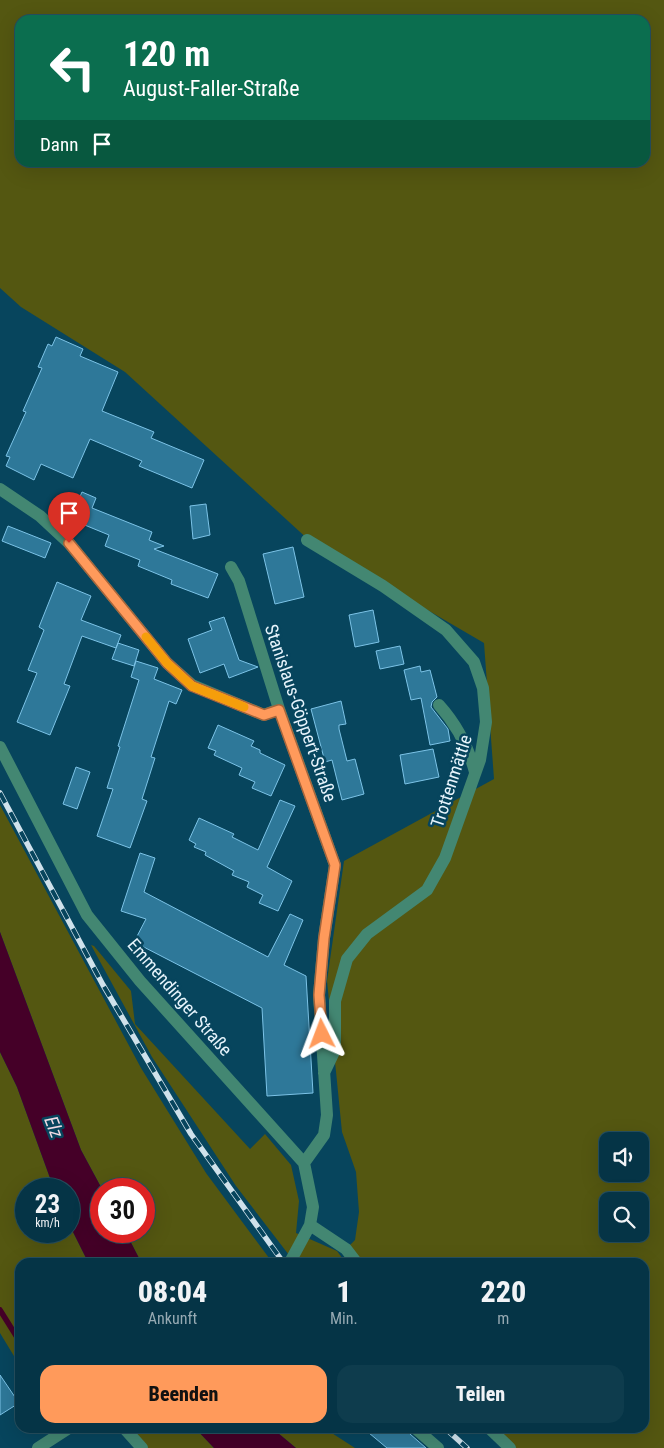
<!DOCTYPE html>
<html lang="de">
<head>
<meta charset="utf-8">
<style>
	:root { --surface:#053446; --page:#0e3c4d; --text:#f1f3f6; --muted:#97aab3; --line:#264f5f; --accent:#ff9a5b }
	body { margin:0; font-family:"Roboto Condensed",sans-serif; background:var(--page); color:var(--text); height:100vh; display:flex; flex-direction:column; font-size:19px; white-space:nowrap }
	* { box-sizing:border-box; margin:0 }
	p { font-size:16px; color:var(--muted) }
	.icon { flex:none; width:28px; height:28px; fill:none; stroke:currentColor; stroke-width:2; stroke-linecap:round; stroke-linejoin:round }
	.map { position:relative; flex:1; overflow:hidden }
	.drawer { position:absolute; left:15px; top:1258px; width:634px; height:175px; display:flex; flex-direction:column; background:var(--surface); border-radius:15px; box-shadow:0 5px 20px #0002,0 0 0 1px var(--line) }
	.drawer>* { flex:none }
	.guide { position:absolute; left:15px; top:15px; width:635px; height:152px; border-radius:15px; box-shadow:0 5px 20px #0002,0 0 0 1px var(--line); background:#0b6e4f; color:#fff; overflow:hidden }
	.buttons { position:absolute; left:599px; top:1132px; display:grid; gap:10px }
	.buttons a { display:grid; place-items:center; width:50px; height:50px; border-radius:10px; background:var(--surface); box-shadow:0 5px 20px #0002,0 0 0 1px var(--line); font-size:25px }
	.speed { position:absolute; left:15px; top:1178px; display:flex; gap:10px; font-size:25px; font-weight:700; text-align:center }
	.speed>* { display:grid; place-content:center; width:65px; height:65px; border-radius:50%; background:var(--surface); box-shadow:0 5px 20px #0002,0 0 0 1px var(--line); line-height:1 }
	.speed small { font-size:12px; font-weight:400 }
	.speed .limit { border:8px solid #d22; background:#fff; color:#111 }
	.pin { position:absolute; display:grid; place-items:center; width:42px; height:42px; color:#fff; margin:-51px -21px; border-radius:50% 50% 50% 0; rotate:-45deg; box-shadow:0 0 5px #0007 }
	.pin .icon { rotate:45deg }
	.me { position:absolute; width:55px; margin:-28px; rotate:357deg; stroke-linejoin:round; filter:drop-shadow(0 0 4px #0008) }
	.turn { display:flex; align-items:center; gap:18px; height:105px; padding:0 25px; font-size:22px }
	.turn .icon { width:65px; height:65px; stroke-width:2.5 }
	.turn b { display:block; font-size:35px; line-height:42px }
	.then { display:flex; align-items:center; height:48px; padding:0 25px; background:#0003; gap:10px; font-size:19px }
	.eta { display:flex; justify-content:space-evenly; align-items:center; height:85px; text-align:center }
	.eta b { font-size:30px; font-weight:800; line-height:35px }
	.primary-button { display:flex; gap:10px; margin-top:auto; padding:10px 25px }
	.primary-button a { flex:1; height:58px; border-radius:15px; background:var(--accent); color:#111; font-size:20px; font-weight:800; line-height:58px; text-align:center }
	.primary-button a+a { background:var(--page); color:var(--text) }
	.map>svg:first-child { display:block }
	.green { fill:#545711; fill-rule:evenodd }
	.water { fill:#450028 }
	.lines { fill:none; stroke-linecap:round; stroke-linejoin:round }
	.stream { stroke:#450028; stroke-width:5.5 }
	.building { fill:#2e7899; stroke:#7cc3e7 }
	.minor { stroke:#438772; stroke-width:12 }
	.rail-casing { stroke:#cfe1eb; stroke-width:5.5 }
	.rail { stroke:#07455d; stroke-width:4; stroke-dasharray:11; stroke-linecap:butt }
	.route-casing { stroke:#a6643b; stroke-width:12 }
	.route { stroke:#ff9a5b; stroke-width:9 }
	.slow { stroke:#f59e0b; stroke-width:9 }
	.labels { text-anchor:middle; dominant-baseline:central; stroke-width:5; stroke-linejoin:round; paint-order:stroke }
	.street-label { font-size:18px; fill:#e7f4fc; stroke:#07455d }
	.water-label { font-size:19px; font-style:italic; fill:#f3dce5; stroke:#07455d }
</style>
</head>
<body>
<div class="map">
<svg width="664" height="1448" viewBox="0 0 664 1448">
	<rect width="100%" height="100%" fill="#07455d"/>
	<path class="green" d="M0 0H664V1448H510L489 1428H644V1262H356L346 1249 355 1240 359 1212 356 1172 342 1132 327 981 344 861 494 779 484 643 311 542 125 372 21 307 0 288ZM20 20H645V162H20ZM608 1141H640V1174H608ZM608 1201H640V1234H608Z
		M0 805 141 1068 206 1173 272 1262H141L125 1231H144V1189H102L81 1150 0 932Z
		M91 945 94 946 131 991 135 1024 250 1149 265 1134 291 1165 299 1201 296 1233 337 1251 345 1262H295L292 1259 236 1186 152 1057Z
		M0 1052 17 1087 54 1189H26V1231H69V1224L88 1262H20V1366L0 1333Z
		M124 1428H195L214 1448H142Z
		M272 1428H324L355 1448H296Z"/>
	<path class="water" d="M0 932 81 1150 102 1189 101 1231H125L141 1262H88L69 1224V1189H54L17 1087 0 1052Z
		M195 1428H272L296 1448H214Z"/>
	<g class="lines">
		<path class="stream" d="M0 1310 20 1342"/>
	</g>
	<path class="building" d="M56 337 83 349 80 356 118 372 102 411 154 432 151 438 204 460 192 488 139 466 142 461 90 439 73 478 41 464 34 480 6 466 10 457 6 456 26 412 23 411 42 368 38 367 48 344 52 346Z
		M82 492 96 498 92 508 152 532 149 540 164 546 154 549 218 574 208 598 171 584 172 580 138 566 140 560 105 546 109 535 70 519Z
		M206 504 210 535 193 539 190 506Z
		M8 526 51 543 45 558 2 541Z
		M293 547 304 597 275 604 263 554Z
		M57 582 91 596 81 620 121 635 116 648 82 636 64 684 70 686 50 735 17 722 37 673 28 670 44 630 39 627Z
		M373 610 379 642 355 647 349 615Z
		M224 617 239 660 258 667 229 678 224 664 200 673 188 639 212 630 209 622Z
		M118 643 139 650 134 666 112 659Z
		M400 646 404 664 380 669 376 651Z
		M136 661 158 668 154 679 182 690 176 704 169 701 151 757 155 758 142 799 147 801 130 848 97 836 113 789 107 788 120 747 118 746 139 680 131 677Z
		M420 666 421 672 430 670 437 697 432 702 431 707 448 729 450 741 430 745 421 698 411 700 404 670Z
		M341 701 346 724 339 725V729L347 761 355 759 364 794 342 800 332 760 325 762 311 709Z
		M218 725 254 741 251 746 260 750V753L285 765 271 796 252 788 255 782 239 775 242 768 214 755 216 751 208 748Z
		M433 749 439 777 405 784 400 755Z
		M76 767 90 772 77 809 63 804Z
		M280 800 295 806 267 867 292 881 278 911 259 903 263 895 247 887 249 882 232 875 234 871 205 855 206 852 194 847 196 844 189 840 199 818 234 834 232 837 258 850Z
		M140 853 155 858 144 892 268 957 290 914 303 920 284 965 306 976 313 1093 267 1096 262 1008 134 942 146 919 121 911Z
		M0 1375 19 1403 0 1415Z
		M363 1428H407L410 1434 426 1448H387Z"/>
	<g class="lines">
		<path class="minor" d="M0 489 40 516 69 543 167 663 192 685 264 715 279 709
			M307 540 383 586 446 630 474 662 483 688 486 722 480 760 445 858 427 890 367 934 347 959 335 1001V1050L324 1073
			M231 567 239 581 279 709 335 865 324 938 319 995 327 1115 324 1135 304 1163
			M439 705C457 725 468 746 475 772
			M0 747 87 915 140 981 304 1163 313 1207 310 1225 290 1262
			M310 1225 346 1249 356 1262
			M124 1428 142 1448
			M415 1428 438 1448
			M489 1428 510 1448
			M38 1448 69 1428"/>
		<defs>
			<path id="rail" d="M0 793 103 985 191 1134 283 1262
				M445 1428 467 1448"/>
		</defs>
		<use href="#rail" class="rail-casing"/>
		<use href="#rail" class="rail"/>
	</g>
	<g class="lines">
		<defs>
			<path id="route" d="M69 543 167 663 192 686 264 715 279 710 335 865 324 938 319 995 322 1034"/>
		</defs>
		<use href="#route" class="route-casing"/>
		<use href="#route" class="route"/>
		<path class="slow" d="M146 637 167 663 192 686 244 707"/>
	</g>
	<g class="labels">
		<g class="street-label">
			<text transform="translate(301 713) rotate(71)">Stanislaus-Göppert-Straße</text>
			<text transform="translate(451 781) rotate(-72)">Trottenmättle</text>
			<text transform="translate(180 997) rotate(49)">Emmendinger Straße</text>
		</g>
		<g class="water-label">
			<text transform="translate(54 1127) rotate(69)">Elz</text>
		</g>
	</g>
</svg>
<div class="buttons">
<a><svg class="icon" aria-label="sound" viewBox="0 0 24 24"><path d="M4 9h4l5-4v14l-5-4H4zM17 9q2 3 0 6"/></svg></a>
<a><svg class="icon" aria-label="search" viewBox="0 0 24 24"><circle cx="10" cy="10" r="6"/><path d="M15 15l6 6"/></svg></a>
</div>
<div class="speed"><div>23<small>km/h</small></div><div class="limit">30</div></div>
<div class="pin" style="left:69px;top:543px;background:#d93025"><svg class="icon" aria-label="arrive" viewBox="0 0 24 24"><path d="M6 21V4h12l-3 4 3 4H6"/></svg></div>
<svg class="me" style="left:322px;top:1034px" viewBox="-20 -20 40 40"><path d="M0-17L14 15 0 8-14 15z" fill="#ff9a5b" stroke="#fff" stroke-width="4"/></svg>
<div class="guide">
<div class="turn"><svg class="icon" aria-label="left" viewBox="0 0 24 24"><path d="M17 20v-9H6M10 6l-5 5 5 5"/></svg><div><b>120 m</b>August-Faller-Straße</div></div>
<div class="then">Dann<svg class="icon" aria-label="arrive" viewBox="0 0 24 24"><path d="M6 21V4h12l-3 4 3 4H6"/></svg></div>
</div>
<section class="drawer">
<div class="eta">
<div><b>08:04</b><p>Ankunft</p></div>
<div><b>1</b><p>Min.</p></div>
<div><b>220</b><p>m</p></div>
</div>
<div class="primary-button"><a>Beenden</a><a>Teilen</a></div>
</section>
</div>
</body>
</html>
